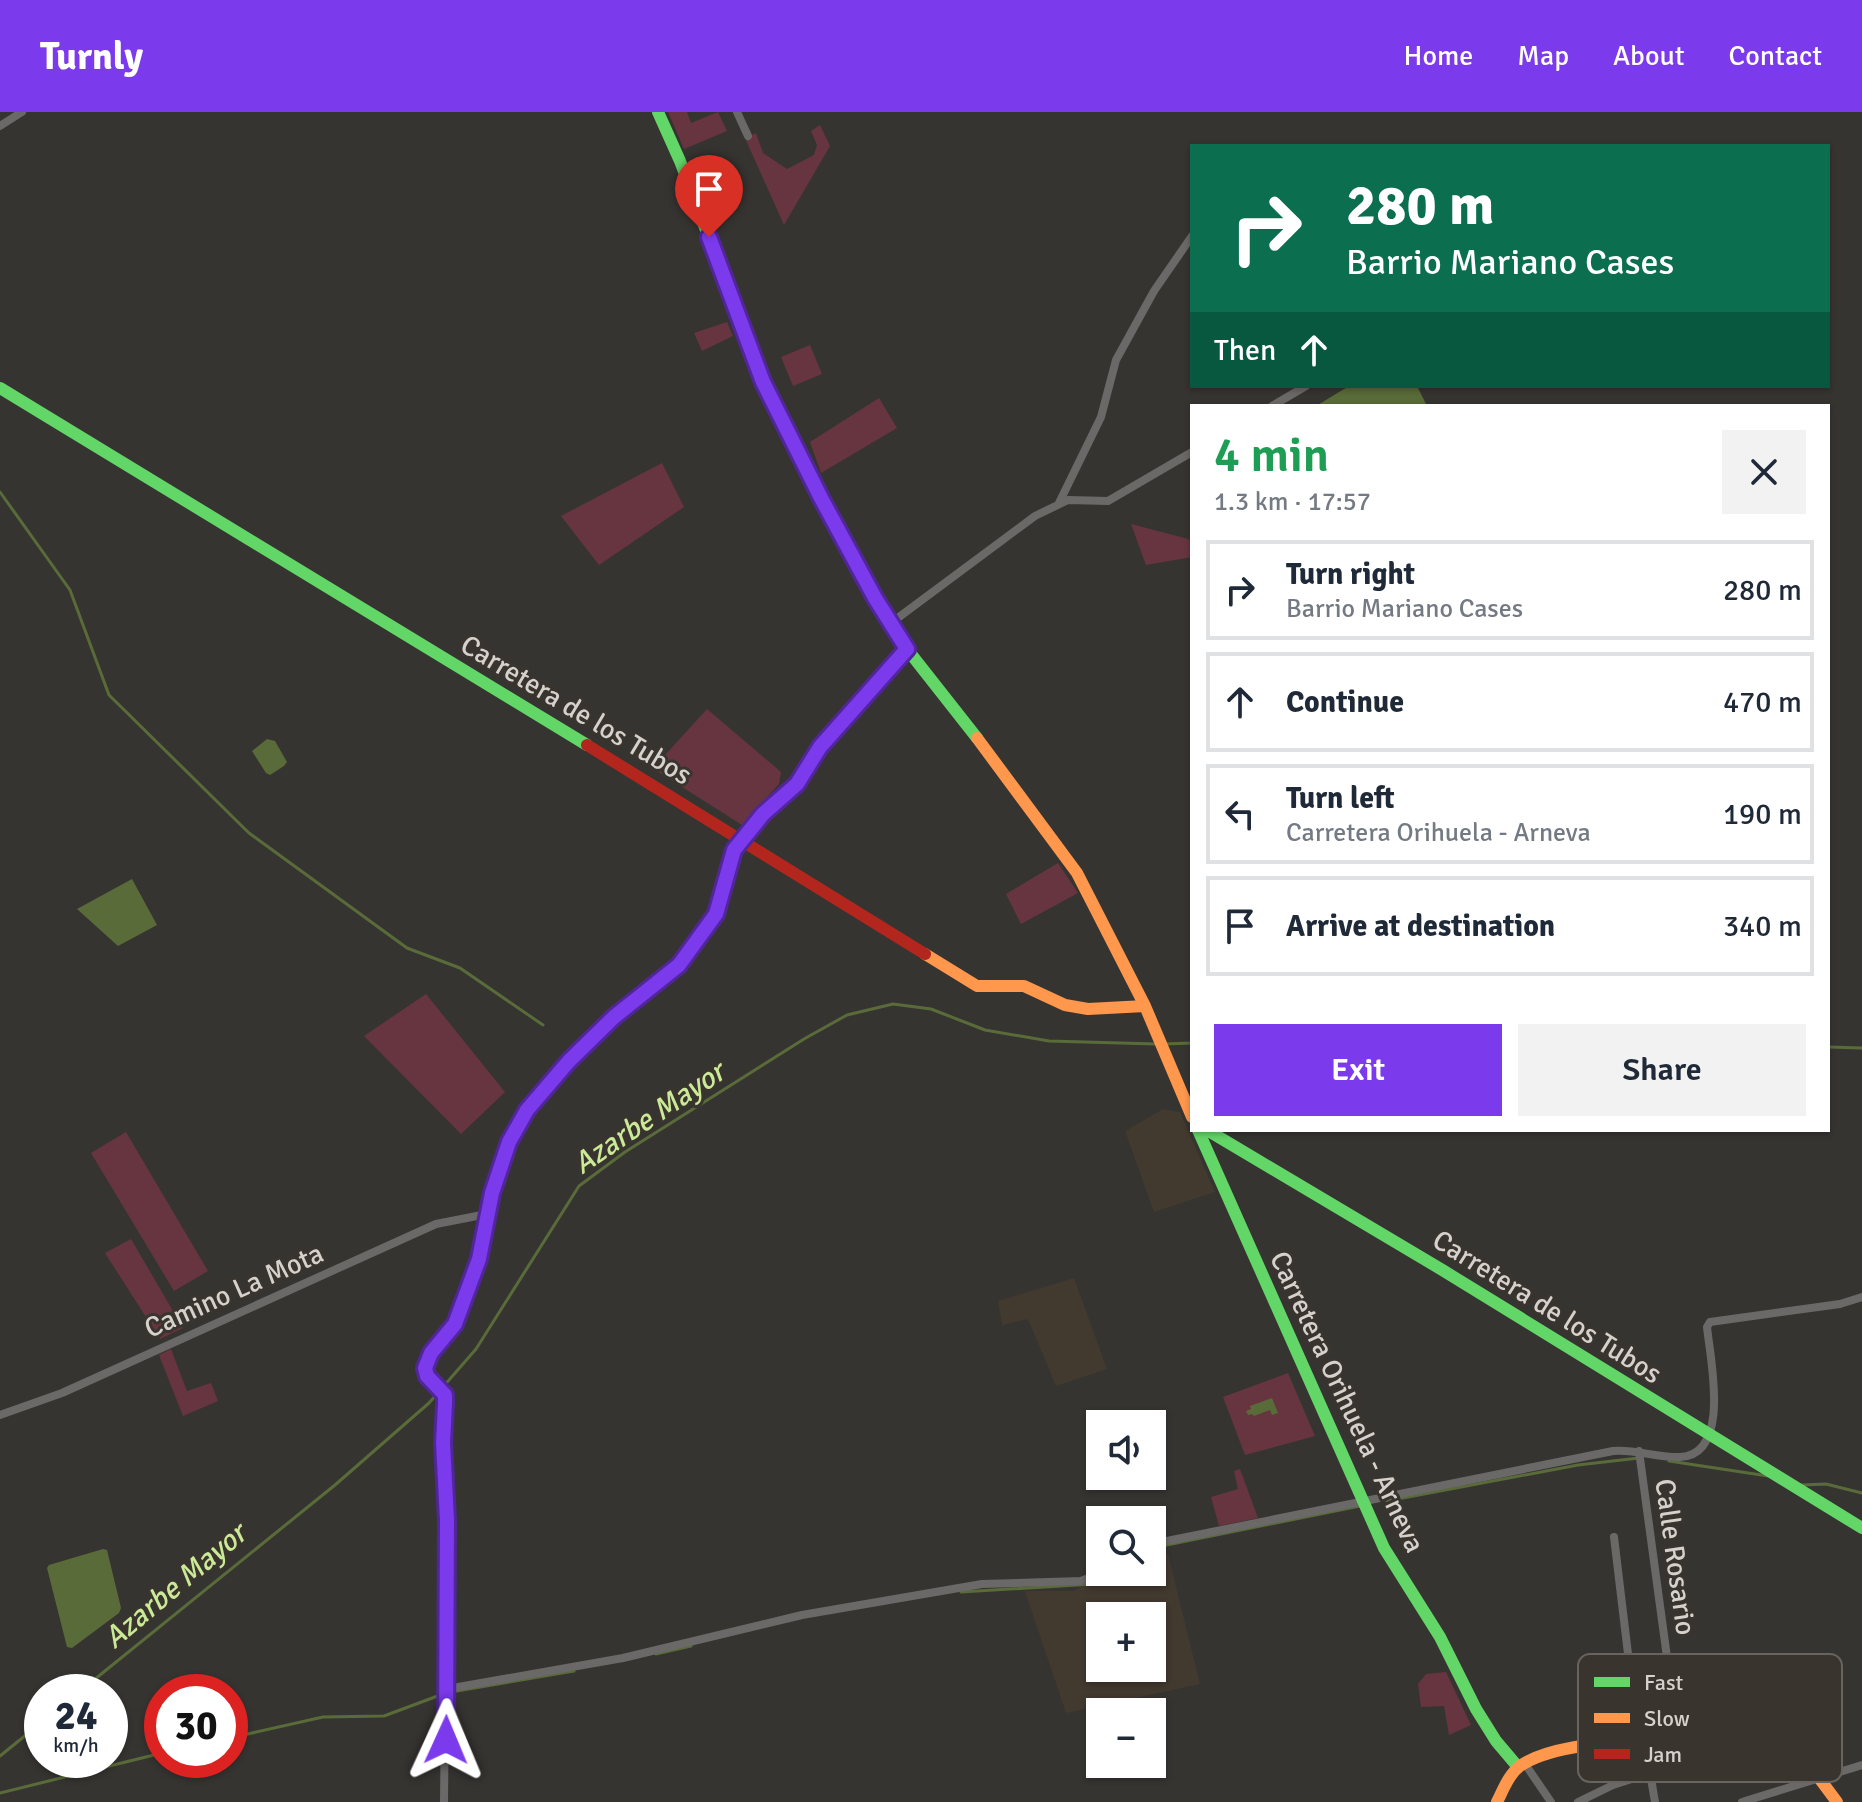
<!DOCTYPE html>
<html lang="en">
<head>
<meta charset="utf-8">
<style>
	:root { --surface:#fff; --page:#f2f2f3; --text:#1f2937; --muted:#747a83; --line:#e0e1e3; --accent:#7c3aed }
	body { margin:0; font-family:Signika,sans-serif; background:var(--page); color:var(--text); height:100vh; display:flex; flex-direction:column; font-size:30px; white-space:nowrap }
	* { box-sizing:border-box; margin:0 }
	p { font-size:26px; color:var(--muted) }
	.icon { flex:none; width:44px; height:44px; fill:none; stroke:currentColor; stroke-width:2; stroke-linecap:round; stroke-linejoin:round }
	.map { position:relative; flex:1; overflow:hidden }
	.sheet { position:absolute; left:1190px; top:292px; width:640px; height:728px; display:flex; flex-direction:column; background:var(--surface); border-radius:0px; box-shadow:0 2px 6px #0004 }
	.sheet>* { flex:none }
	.top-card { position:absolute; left:1190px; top:32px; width:640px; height:244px; border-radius:0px; box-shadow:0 2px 6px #0004; background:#0b6e4f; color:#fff; overflow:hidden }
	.controls { position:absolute; left:1086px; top:1298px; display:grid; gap:16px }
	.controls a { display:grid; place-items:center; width:80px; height:80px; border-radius:0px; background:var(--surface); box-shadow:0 2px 6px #0004; font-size:40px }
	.speed { position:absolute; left:24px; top:1562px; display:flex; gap:16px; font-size:40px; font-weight:700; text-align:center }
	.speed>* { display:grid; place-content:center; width:104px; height:104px; border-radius:50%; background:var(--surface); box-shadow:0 2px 6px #0004; line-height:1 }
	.speed small { font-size:20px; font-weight:400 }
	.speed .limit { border:12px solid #d22; background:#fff; color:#111 }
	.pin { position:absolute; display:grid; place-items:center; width:68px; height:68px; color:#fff; margin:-82px -34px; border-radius:50% 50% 50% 0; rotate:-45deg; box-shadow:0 0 8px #0007 }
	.pin .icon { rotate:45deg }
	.me { position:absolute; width:88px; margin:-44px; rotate:1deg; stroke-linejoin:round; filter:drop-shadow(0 0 6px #0008) }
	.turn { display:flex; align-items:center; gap:28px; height:168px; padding:0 24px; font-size:36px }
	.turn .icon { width:104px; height:104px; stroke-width:2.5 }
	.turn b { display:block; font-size:56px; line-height:68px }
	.then { display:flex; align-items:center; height:76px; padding:0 24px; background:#0003; gap:16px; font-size:30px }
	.round { display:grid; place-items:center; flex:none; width:84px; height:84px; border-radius:0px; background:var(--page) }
	.headline { display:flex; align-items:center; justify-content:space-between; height:136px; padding:0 24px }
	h1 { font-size:48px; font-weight:600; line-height:60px; color:#1e9e55 }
	.button { display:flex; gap:16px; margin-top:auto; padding:16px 24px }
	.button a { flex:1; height:92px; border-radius:0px; background:var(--accent); color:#fff; font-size:32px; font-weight:600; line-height:92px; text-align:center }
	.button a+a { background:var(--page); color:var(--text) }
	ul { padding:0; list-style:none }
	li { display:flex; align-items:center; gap:24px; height:100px; margin:0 16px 12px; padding:0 8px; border:4px solid var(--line); border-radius:0px }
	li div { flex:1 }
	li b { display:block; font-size:30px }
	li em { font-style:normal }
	header { display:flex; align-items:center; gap:48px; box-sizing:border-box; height:112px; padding:0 40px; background:var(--accent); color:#fff }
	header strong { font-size:38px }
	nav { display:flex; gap:44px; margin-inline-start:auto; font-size:28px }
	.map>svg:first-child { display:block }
	.built { fill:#42392f; fill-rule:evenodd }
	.green { fill:#67353f }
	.water { fill:#596b39 }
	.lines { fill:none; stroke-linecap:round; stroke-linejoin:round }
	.stream { stroke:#596b39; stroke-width:3 }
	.street { stroke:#6a6967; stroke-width:8 }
	.fast { stroke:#63d668; stroke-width:12 }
	.slow { stroke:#ff974d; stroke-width:12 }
	.jam { stroke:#b3261e; stroke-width:12 }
	.route-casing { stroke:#51269a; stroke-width:20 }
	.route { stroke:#7c3aed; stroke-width:14 }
	.labels { text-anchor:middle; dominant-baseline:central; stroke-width:6; stroke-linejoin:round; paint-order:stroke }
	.street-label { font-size:28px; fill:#d5d2ce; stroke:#39342e }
	.water-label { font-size:30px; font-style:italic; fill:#cbea97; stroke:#39342e }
	.key { fill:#39342e; stroke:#68635e; stroke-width:2 }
	.key-label { font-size:22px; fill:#d5d2ce }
</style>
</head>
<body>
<header>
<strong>Turnly</strong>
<nav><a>Home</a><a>Map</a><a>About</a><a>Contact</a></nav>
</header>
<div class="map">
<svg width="1862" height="1690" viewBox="0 0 1862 1690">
	<rect width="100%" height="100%" fill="#363431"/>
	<path class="built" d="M1163 997 1180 1000 1215 1080 1154 1100 1125 1019Z
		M1074 1166 1107 1257 1056 1274 1028 1207 1002 1213 998 1189Z
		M1168 1442 1200 1572 1066 1601 1025 1479H1073L1113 1460H1152V1445ZM1100 1504H1152V1556H1100Z"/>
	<path class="green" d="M668 0H687L691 11 718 0 727 19 684 37Z
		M820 13 830 34 784 113 745 26 756 21 763 41 787 57 814 43 817 33 811 19Z
		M727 210 733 224 702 239 694 221Z
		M810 233 822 262 793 274 781 245Z
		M879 286 897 316 821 361 810 330Z
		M662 351 684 395 599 453 561 404Z
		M1131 412 1192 428V445L1146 453Z
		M707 597 781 660 779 672 742 713 657 659 656 653Z
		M1058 751 1078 781 1021 812 1006 782Z
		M426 882 505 980 461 1022 364 924Z
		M126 1020 208 1159 174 1179 91 1041Z
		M131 1127 183 1216 160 1227 105 1141Z
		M171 1237 187 1279 211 1271 218 1289 183 1304 159 1243Z
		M1288 1261 1315 1324 1245 1343 1223 1285Z
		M1240 1357 1258 1406 1219 1414 1211 1385 1238 1377 1234 1359Z
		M1446 1560 1471 1613 1449 1623 1444 1594 1421 1595 1418 1572 1426 1562Z"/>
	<path class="water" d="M1349 274H1417L1427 294H1316Z
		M267 627 275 629 287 650 284 654 270 663 266 661 252 639Z
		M132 767 157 813 118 834 77 797Z
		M1272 1286 1278 1301 1272 1303 1270 1298 1254 1304 1252 1302 1248 1303 1246 1299 1251 1297 1250 1294Z
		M103 1437 107 1438 121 1496 119 1501 72 1536 67 1535 47 1456 49 1453Z"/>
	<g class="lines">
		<path class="stream" d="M0 380 70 478 109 583 249 721 407 836 460 856 543 913
			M1164 932 1192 931
			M1828 935 1862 936
			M1669 1349 1768 1364
			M1802 1373 1826 1372 1862 1381
			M1387 1389 1578 1353 1639 1346
			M1152 1436 1360 1394
			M961 1480 1094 1472 1112 1460
			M656 1542 691 1534
			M79 1580 335 1373 429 1291 476 1237 579 1074 625 1040 804 927 847 903 893 892 931 897 985 918 1049 929 1156 932
			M451 1580 574 1559
			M230 1626 323 1605 384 1604 443 1582
			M0 1644 42 1610
			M0 1681 162 1641"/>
		<path class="street" d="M737 0 748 24
			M0 14 22 0
			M1272 294 1306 274
			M1059 391 1101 305 1116 248 1154 179 1192 124
			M891 511 1035 404 1068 388 1108 389 1192 340
			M0 1303 62 1281 436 1112 487 1102
			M1639 1339 1669 1560C1668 1585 1667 1631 1649 1648
			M1614 1425 1637 1617 1648 1649 1655 1690
			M1152 1432 1613 1339C1636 1337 1657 1346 1680 1345 1732 1343 1710 1246 1707 1215L1710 1210 1840 1192 1862 1185
			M1669 1560 1759 1554 1776 1619
			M447 1577 623 1546 802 1503 982 1472 1081 1469 1103 1460
			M1525 1652 1551 1690
			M444 1690 447 1408 443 1331 445 1292V1283L427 1264 425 1256 431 1241 455 1212 479 1147 492 1081 509 1030 527 998 569 949 614 905 679 853 716 802 734 738 763 702 797 672 820 635 907 537
			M1578 1690 1613 1673 1650 1661
			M1742 1690 1862 1653"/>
		<path class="fast" d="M658 0 680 49 763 270 808 364 875 486 907 537 977 626
			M0 276 587 633
			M1198 1018 1384 1436 1440 1525 1476 1597 1496 1629 1518 1655
			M1207 1018 1444 1159 1862 1416"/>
		<path class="slow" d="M977 626 1077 761 1145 894 1192 1005
			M925 842 977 874H1024L1065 893 1088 897 1145 894
			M1497 1690C1503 1678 1509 1662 1520 1654 1543 1638 1599 1628 1627 1634 1643 1638 1653 1654 1671 1652 1708 1648 1740 1625 1776 1619L1793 1631 1837 1690"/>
		<path class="jam" d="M587 633 925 842"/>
	</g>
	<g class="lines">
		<defs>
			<path id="route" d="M446 1628 447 1408 443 1331 445 1292V1283L427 1264 425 1256 431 1241 455 1212 479 1147 492 1081 509 1030 527 998 569 949 614 905 679 853 716 802 734 738 763 702 797 672 820 635 907 537 875 486 821 386 763 270 709 125"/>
		</defs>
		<use href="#route" class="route-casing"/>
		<use href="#route" class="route"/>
	</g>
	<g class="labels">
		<g class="street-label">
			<text transform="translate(576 598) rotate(31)">Carretera de los Tubos</text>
			<text transform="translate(234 1179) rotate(-24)">Camino La Mota</text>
			<text transform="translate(1547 1195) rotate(32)">Carretera de los Tubos</text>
			<text transform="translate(1347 1290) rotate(65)">Carretera Orihuela - Arneva</text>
			<text transform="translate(1675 1445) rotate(82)">Calle Rosario</text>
		</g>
		<g class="water-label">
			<text transform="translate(649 1006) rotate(-34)">Azarbe Mayor</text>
			<text transform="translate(175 1474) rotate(-40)">Azarbe Mayor</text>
		</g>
	</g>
	<rect x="1578" y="1542" width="264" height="128" rx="12" class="key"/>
	<rect x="1594" y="1565" width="36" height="10" fill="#63d668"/>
	<rect x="1594" y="1601" width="36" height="10" fill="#ff974d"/>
	<rect x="1594" y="1637" width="36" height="10" fill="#b3261e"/>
	<g class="key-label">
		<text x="1644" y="1578">Fast</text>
		<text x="1644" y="1614">Slow</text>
		<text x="1644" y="1650">Jam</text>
	</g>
</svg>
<div class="controls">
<a><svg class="icon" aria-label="sound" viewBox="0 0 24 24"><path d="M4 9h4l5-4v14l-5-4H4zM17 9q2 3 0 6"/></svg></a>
<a><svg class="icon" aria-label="search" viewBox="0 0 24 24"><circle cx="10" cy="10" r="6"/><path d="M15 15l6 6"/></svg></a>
<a>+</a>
<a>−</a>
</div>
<div class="speed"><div>24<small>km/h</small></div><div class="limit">30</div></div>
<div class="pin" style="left:709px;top:125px;background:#d93025"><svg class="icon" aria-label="arrive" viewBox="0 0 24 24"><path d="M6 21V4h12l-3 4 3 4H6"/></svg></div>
<svg class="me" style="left:446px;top:1628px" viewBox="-20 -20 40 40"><path d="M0-17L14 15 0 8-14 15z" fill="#7c3aed" stroke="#fff" stroke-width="4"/></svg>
<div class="top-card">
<div class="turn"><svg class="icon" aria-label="right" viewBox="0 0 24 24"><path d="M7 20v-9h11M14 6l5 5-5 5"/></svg><div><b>280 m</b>Barrio Mariano Cases</div></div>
<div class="then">Then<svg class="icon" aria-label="ahead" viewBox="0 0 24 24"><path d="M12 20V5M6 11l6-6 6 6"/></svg></div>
</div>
<section class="sheet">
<div class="headline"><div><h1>4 min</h1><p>1.3 km · 17:57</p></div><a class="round"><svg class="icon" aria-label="close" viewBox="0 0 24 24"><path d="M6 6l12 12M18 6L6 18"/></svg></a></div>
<ul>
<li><svg class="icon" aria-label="right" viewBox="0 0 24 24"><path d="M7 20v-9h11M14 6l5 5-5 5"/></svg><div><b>Turn right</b><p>Barrio Mariano Cases</p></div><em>280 m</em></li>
<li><svg class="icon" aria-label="ahead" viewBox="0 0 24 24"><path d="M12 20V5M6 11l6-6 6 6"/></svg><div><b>Continue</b></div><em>470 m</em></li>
<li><svg class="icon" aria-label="left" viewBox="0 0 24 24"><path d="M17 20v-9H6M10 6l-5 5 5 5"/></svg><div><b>Turn left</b><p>Carretera Orihuela - Arneva</p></div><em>190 m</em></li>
<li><svg class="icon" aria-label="arrive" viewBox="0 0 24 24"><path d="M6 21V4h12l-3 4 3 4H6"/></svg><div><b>Arrive at destination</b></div><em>340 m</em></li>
</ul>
<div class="button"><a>Exit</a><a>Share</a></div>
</section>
</div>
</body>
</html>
